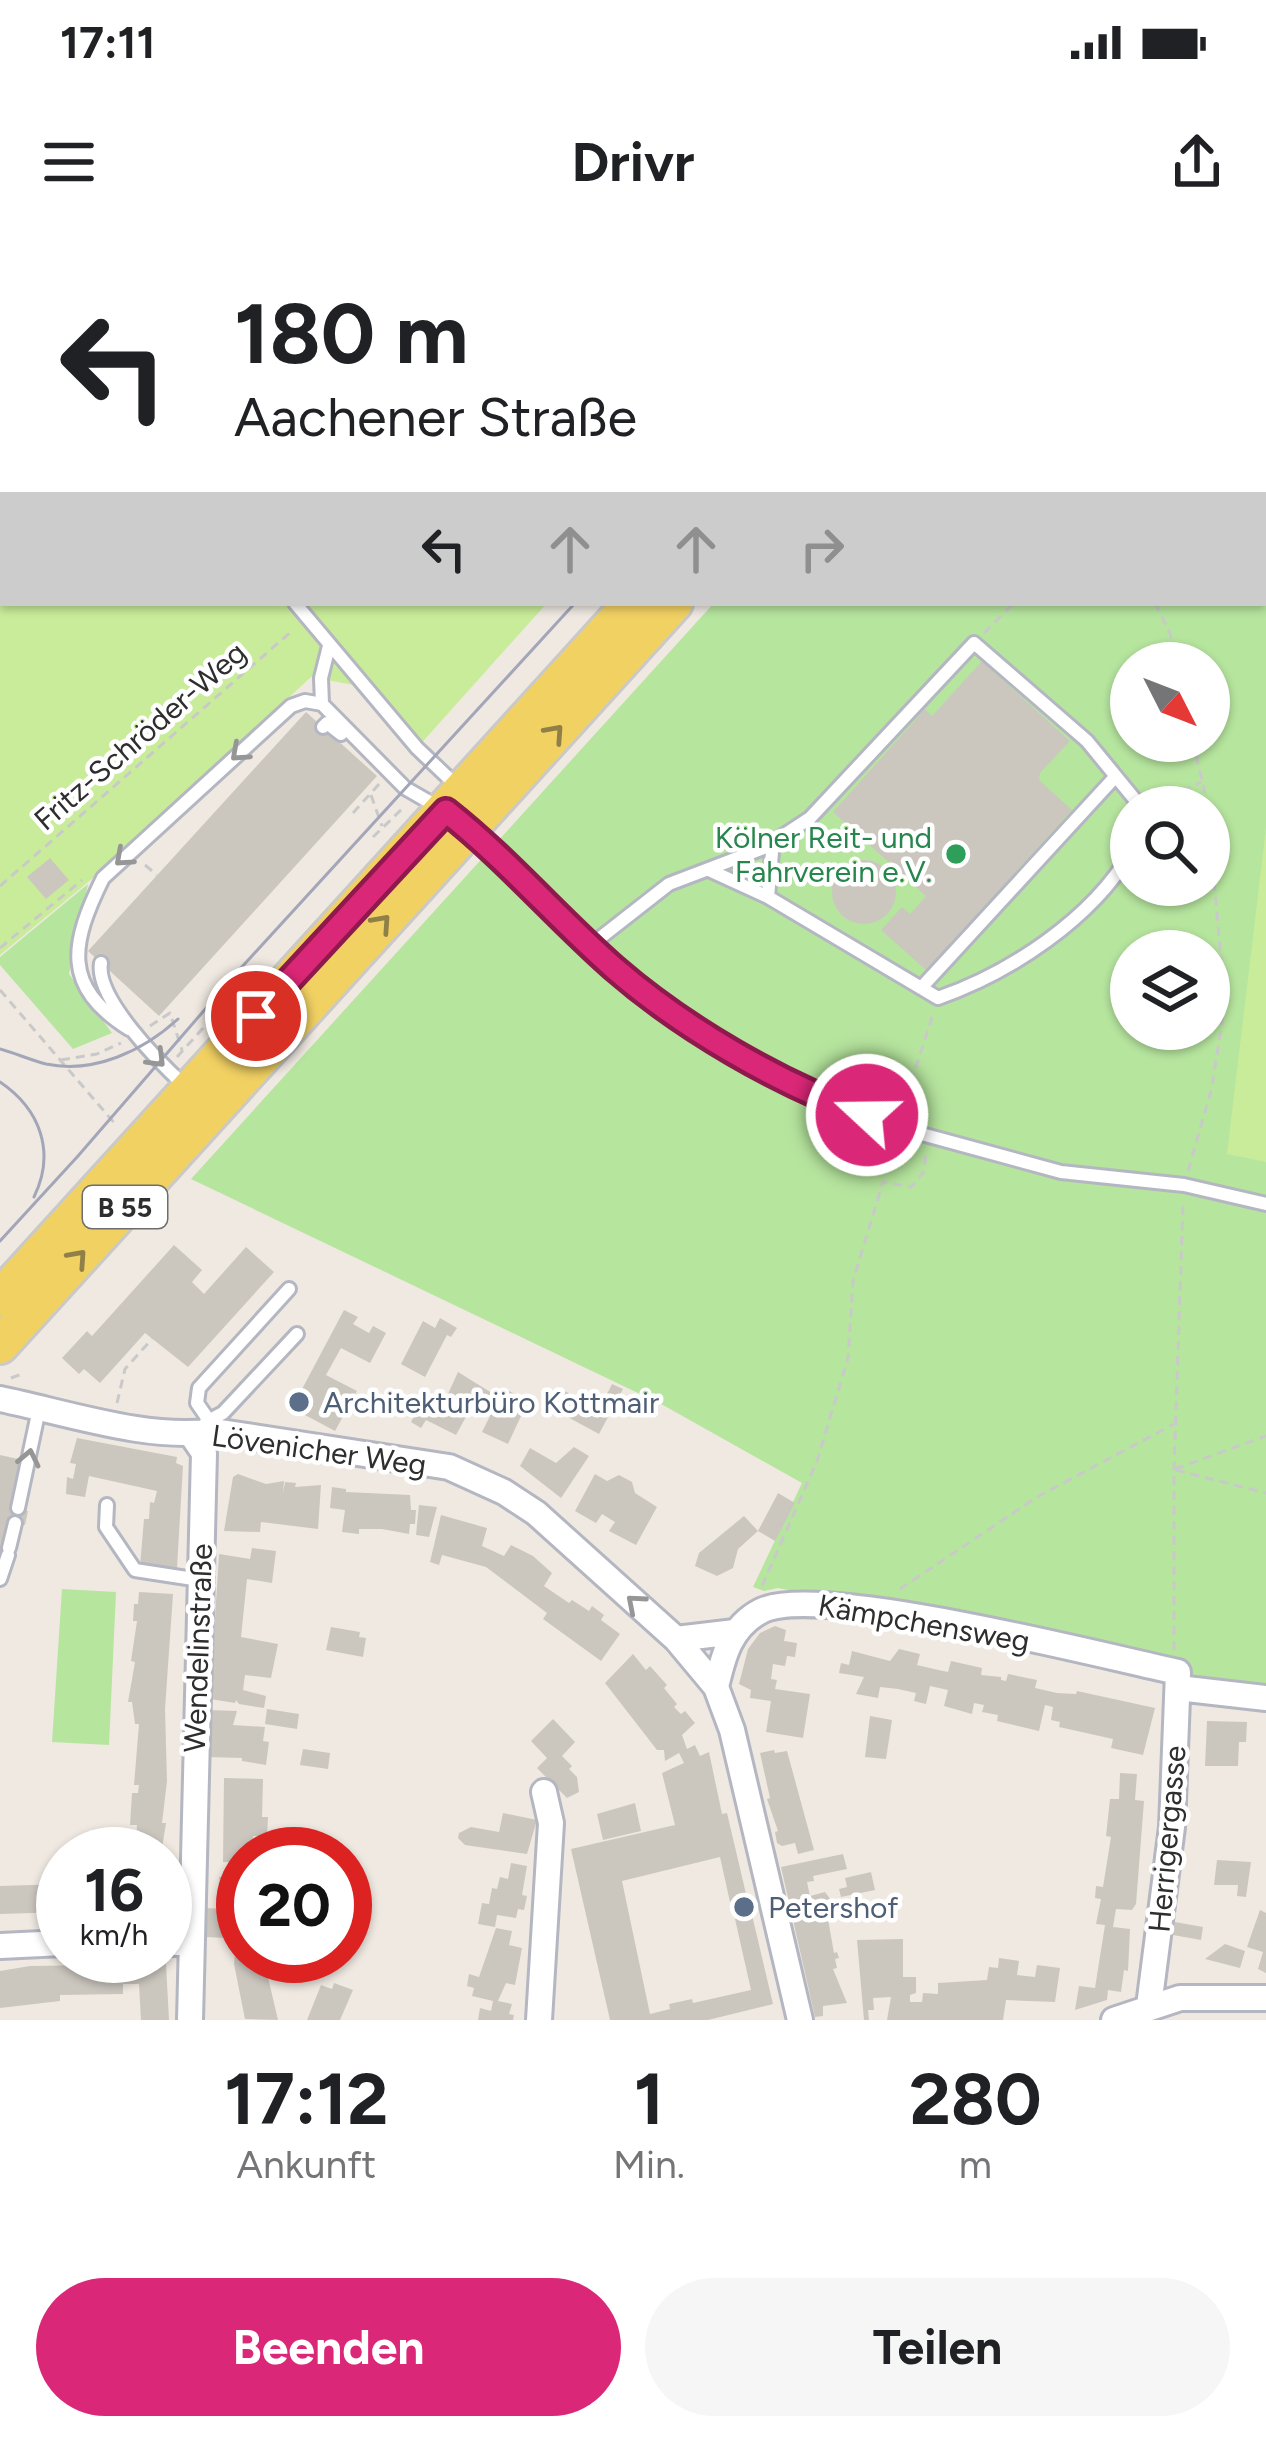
<!DOCTYPE html>
<html lang="de">
<head>
<meta charset="utf-8">
<style>
	:root { --surface:#fff; --page:#f6f6f6; --text:#202124; --muted:#757577; --accent:#db2777 }
	body { margin:0; font-family:Figtree,sans-serif; background:var(--page); color:var(--text); height:100vh; display:flex; flex-direction:column; font-size:45px; white-space:nowrap }
	* { box-sizing:border-box; margin:0 }
	p { font-size:39px; color:var(--muted) }
	.icon { flex:none; width:66px; height:66px; fill:none; stroke:currentColor; stroke-width:2; stroke-linecap:round; stroke-linejoin:round }
	.map { position:relative; height:1780px; overflow:hidden }
	.panel { display:flex; flex-direction:column; background:var(--surface); flex:1 }
	.panel>* { flex:none }
	.hud { position:absolute; left:0px; top:0px; width:1266px; height:366px; box-shadow:0 3px 9px #0004; background:#fff; color:var(--text); overflow:hidden }
	.needle { width:78px; rotate:132deg }
	.fabs { position:absolute; left:1110px; top:402px; display:grid; gap:24px }
	.fabs a { display:grid; place-items:center; width:120px; height:120px; border-radius:50%; background:var(--surface); box-shadow:0 3px 9px #0004; font-size:60px }
	.speed { position:absolute; left:36px; top:1587px; display:flex; gap:24px; font-size:60px; font-weight:700; text-align:center }
	.speed>* { display:grid; place-content:center; width:156px; height:156px; border-radius:50%; background:var(--surface); box-shadow:0 3px 9px #0004; line-height:1 }
	.speed small { font-size:30px; font-weight:400 }
	.speed .limit { border:18px solid #d22; background:#fff; color:#111 }
	.pin { position:absolute; display:grid; place-items:center; width:102px; height:102px; color:#fff; margin:-51px; border:6px solid #fff; border-radius:50%; box-shadow:0 3px 12px #0007 }
	.me { position:absolute; width:132px; margin:-66px; rotate:291deg; stroke-linejoin:round; filter:drop-shadow(0 0 9px #0008) }
	.turn { display:flex; align-items:center; gap:42px; height:252px; padding:0 36px; font-size:54px }
	.turn .icon { width:156px; height:156px; stroke-width:2.5 }
	.turn b { display:block; font-size:84px; line-height:102px }
	.lanes { display:flex; align-items:center; height:114px; padding:0 36px; background:#0003; justify-content:center; gap:60px; direction:ltr }
	.lanes .off { opacity:.35 }
	.eta { display:flex; justify-content:space-evenly; align-items:center; height:204px; text-align:center }
	.eta b { font-size:72px; font-weight:700; line-height:84px }
	.action { display:flex; gap:24px; margin-top:auto; padding:24px 36px }
	.action a { flex:1; height:138px; border-radius:72px; background:var(--accent); color:#fff; font-size:48px; font-weight:700; line-height:138px; text-align:center }
	.action a+a { background:var(--page); color:var(--text) }
	.status { display:flex; justify-content:space-between; align-items:center; height:84px; padding:0 60px; background:var(--surface); direction:ltr }
	.status svg { height:33px; fill:currentColor }
	header { display:flex; justify-content:space-between; align-items:center; height:156px; padding:0 36px; background:var(--surface); font-size:54px; font-weight:700 }
	.map>svg:first-child { display:block }
	.green { fill:#b6e59e; fill-rule:evenodd }
	.pitch { fill:#c9ec9a }
	.building { fill:#cbc7bf }
	.lines { fill:none; stroke-linecap:round; stroke-linejoin:round }
	.service-casing { stroke:#b4b7c1; stroke-width:18 }
	.minor-casing { stroke:#b4b7c1; stroke-width:30 }
	.primary-casing { stroke:#c9c9c9; stroke-width:42 }
	.path { stroke:#c9c9c9; stroke-width:3; stroke-dasharray:9 6; stroke-linecap:butt }
	.service { stroke:#fff; stroke-width:12 }
	.minor { stroke:#fff; stroke-width:24 }
	.primary { stroke:#f2d163; stroke-width:36 }
	.tram { stroke:#a3a6b8; stroke-width:3 }
	.oneway { stroke:#908048 }
	.oneway2 { stroke:#969696 }
	.route-casing { stroke:#8e194d; stroke-width:30 }
	.route { stroke:#db2777; stroke-width:21 }
	.leisure-dot { fill:#2e9e5b; stroke:#fff; stroke-width:4.5 }
	.service-dot { fill:#5c6f8a; stroke:#fff; stroke-width:4.5 }
	.labels { text-anchor:middle; dominant-baseline:central; stroke-width:9; stroke-linejoin:round; paint-order:stroke }
	.shield { fill:#fff; stroke:#6d6d6d; stroke-width:3 }
	.shield-label { font-size:27px; font-weight:bold; fill:#2e2e2e }
	.street-label { font-size:30px; fill:#2e2e2e; stroke:#fff }
	.leisure-label { font-size:30px; fill:#27864d; stroke:#fff; text-anchor:end }
	.service-label { font-size:30px; fill:#4e5e75; stroke:#fff; text-anchor:start }
</style>
</head>
<body>
<div class="status"><b>17:11</b><svg viewBox="0 0 49 12"><path d="M0 12V9h3v3zM5 12V6h3v6zM10 12V3h3v9zM15 12V0h3v12zM26 1h20v11H26zM47 4h2v5h-2z"/></svg></div>
<header><svg class="icon" aria-label="menu" viewBox="0 0 24 24"><path d="M4 6h16M4 12h16M4 18h16"/></svg>Drivr<svg class="icon" aria-label="share" viewBox="0 0 24 24"><path d="M12 15V3M7 8l5-5 5 5M5 13v7h14v-7"/></svg></header>
<div class="map">
<svg width="1266" height="1780" viewBox="0 0 1266 1780">
	<rect width="100%" height="100%" fill="#efe9e1"/>
	<path class="green" d="M1042 0H1266V1450L1196 1442 1186 1430 778 1348 764 1351 753 1347 802 1243 663 1165 191 939 714 363H1263V3H1039ZM1131 423H1209V501H1131ZM1131 567H1209V645H1131ZM1131 711H1209V789H1131Z
		M88 644 69 734 112 793 73 809 0 725V717Z
		M62 1349 116 1352 109 1505 52 1502Z"/>
	<path class="pitch" d="M0 0H719L722 3H3V363H547L417 508 364 447 311 437 99 633 0 715Z
		M1266 588V922L1227 914Z"/>
	<path class="building" d="M982 421 1070 501 1040 533 1039 540 1072 570 926 730 881 690 902 667 910 674 926 656 833 572 925 469 932 476Z
		M306 472 377 536 159 776 88 711Z
		M50 618 69 640 46 659 27 637Z
		M832 652a32 32 0 1 1 64 0a32 32 0 1 1-64 0Z
		M174 1005 202 1030 192 1042 204 1054 246 1007 274 1032 188 1127 145 1093 100 1143 84 1129 79 1134 62 1118 87 1091 92 1096Z
		M344 1070 358 1077 353 1084 369 1093 373 1086 386 1093 370 1123 341 1108 326 1135 357 1151 335 1191 292 1168Z
		M440 1078 457 1088 451 1097 447 1095 425 1137 401 1124 423 1081 435 1088Z
		M458 1132 500 1158 498 1162 502 1164 509 1151 528 1161 508 1204 482 1192 490 1176 472 1166 456 1195 426 1180 421 1188 411 1182 422 1161 442 1167Z
		M612 1144 623 1149 599 1194 551 1168 561 1149 599 1170Z
		M77 1198 177 1217 176 1223 183 1226 177 1328 140 1326 144 1279H149L150 1262 154 1263 157 1251 89 1236 85 1257 66 1254 67 1237 73 1239 76 1224 70 1223Z
		M574 1207 589 1216 561 1258 520 1226 530 1208 556 1223Z
		M0 1215 27 1221 16 1268 28 1271 25 1285 13 1282 12 1316 0 1325Z
		M238 1234 266 1244 284 1241 283 1253 285 1242 296 1243 295 1247 321 1245 318 1289 261 1282 260 1292 224 1291 233 1237Z
		M595 1234 607 1241 619 1235 632 1242 635 1253 657 1267 636 1305 609 1291 615 1282 602 1274 596 1283 575 1271Z
		M332 1247 346 1249V1252L410 1255 411 1270H416L415 1284H410L409 1294 382 1289H359V1294L342 1292 345 1270 330 1268Z
		M778 1253 795 1263 775 1301 758 1291Z
		M419 1265 437 1267 429 1297 416 1295Z
		M441 1275 487 1288 482 1306 504 1316 511 1305 533 1316 552 1333 544 1346 569 1363 572 1360 589 1371 592 1366 604 1375 601 1380 620 1394 601 1421 543 1379 547 1373 486 1327 442 1315 439 1325 430 1322Z
		M744 1276 758 1291 738 1309 733 1328 717 1336 695 1326 699 1313Z
		M252 1308 276 1311 272 1343 247 1339 241 1397 278 1404 271 1438 245 1435 243 1450 266 1456 264 1468 239 1464 236 1460 235 1463 210 1459 219 1314 250 1319Z
		M139 1352 173 1354 165 1469 167 1541 162 1583H166L161 1614H135L137 1585H130L132 1553H138L139 1545H134L139 1484H135L132 1462H128L135 1422 131 1421 137 1381H133L134 1364H138Z
		M775 1386 786 1390 784 1401 797 1403 795 1417 787 1416 785 1426 773 1424 771 1439 777 1440 775 1449 810 1454 803 1498 766 1492 771 1461 750 1458 751 1450 739 1444 748 1409 760 1393Z
		M331 1387 360 1392 359 1397 366 1398 363 1417 326 1410Z
		M899 1409 920 1414 917 1425 934 1429 948 1432 951 1421 982 1428 981 1435 1001 1437V1440L1006 1441 1008 1434 1037 1440 1035 1448 1057 1453 1076 1454 1077 1451 1155 1468 1143 1515 1111 1508 1113 1499 1059 1487 1060 1482 1051 1480 1053 1467 1045 1465 1039 1491 997 1481 998 1475 982 1472 984 1465 974 1463 972 1474 944 1466 948 1450 930 1446 926 1464 914 1461 916 1453 898 1449 880 1447 878 1458 856 1454 864 1437 839 1433 841 1423 849 1425 852 1411 890 1421Z
		M633 1414 646 1430 650 1426 667 1445 664 1448 677 1464 674 1467 681 1474 685 1471 695 1483 682 1495 687 1509 695 1505 700 1516 709 1512 722 1574 727 1573 747 1658 730 1662 720 1617 622 1641 650 1774 670 1769 669 1764 692 1759 693 1763 751 1750 735 1679 752 1675 773 1764 708 1780H610L571 1609 675 1585 662 1533 684 1523 679 1513 665 1521 664 1510H657L605 1443Z
		M267 1469 299 1474 297 1489 265 1484Z
		M209 1470 237 1471 233 1485 265 1487 263 1501 269 1502 266 1525 242 1521V1518L207 1517Z
		M870 1476 892 1480 886 1519 865 1517Z
		M553 1479 575 1502 562 1516 572 1526 569 1529 577 1537 579 1552 567 1558 537 1528 547 1518 531 1501Z
		M1207 1481 1247 1482 1246 1502H1239L1238 1526H1205Z
		M303 1509 330 1513 328 1529 300 1525Z
		M774 1510 775 1513 787 1511 814 1610 798 1614 795 1603 782 1606 777 1603 775 1592 778 1591 767 1559 770 1558 760 1513Z
		M1120 1533 1137 1534 1135 1560 1144 1561 1136 1664 1132 1670 1116 1669 1113 1687 1130 1689 1128 1731 1124 1730 1121 1752 1108 1750 1107 1760 1075 1770 1079 1746 1095 1748 1105 1685 1096 1684 1101 1659 1095 1658 1096 1646 1103 1647 1111 1597 1106 1596 1110 1559H1119Z
		M224 1538 263 1539 262 1577H268L267 1596H253V1614H243V1622H223Z
		M635 1563 641 1591 603 1600 597 1574Z
		M503 1573 537 1580 527 1614 465 1605 458 1598 459 1593 471 1587 499 1592Z
		M267 1597 301 1598 300 1609H267Z
		M843 1614 847 1629 813 1636 814 1641 807 1642 810 1656 825 1652 831 1660 825 1662 834 1713 837 1712 839 1718 835 1719 837 1728 833 1729 847 1763 823 1766V1776L815 1777 781 1627Z
		M1217 1620 1251 1622 1246 1657 1237 1656 1238 1645H1214Z
		M511 1623 527 1626 522 1655 527 1656 524 1670 518 1669 516 1678 497 1675 495 1687 478 1684 482 1663 489 1664 492 1648 497 1649 500 1637 508 1639Z
		M223 1631 243 1633V1662H223L219 1637H223Z
		M871 1632 875 1650 841 1657 839 1649 847 1647 845 1638Z
		M63 1644V1672L0 1674V1646Z
		M205 1668 225 1669 226 1698 205 1697Z
		M1260 1670 1266 1673V1733L1258 1729 1263 1712 1247 1707Z
		M1175 1682 1203 1687 1201 1700 1173 1695Z
		M496 1688 512 1691 509 1705 522 1708 515 1745 506 1743 498 1761 512 1764 509 1774 514 1775 513 1780H478L480 1768 491 1771 493 1761 472 1756 474 1748 467 1746 469 1734 479 1737Z
		M903 1699V1737H916V1753L910 1755V1762H922L923 1753 938 1754V1743L987 1740 989 1727 998 1728 999 1718 1019 1721 1017 1735 1035 1737 1037 1725 1060 1728 1055 1762 1006 1760 1003 1780H887L891 1757 873 1758 874 1770H868L869 1780H864L857 1700Z
		M1225 1704 1245 1711 1240 1728 1205 1719Z
		M243 1712V1716H263L278 1780 245 1779 234 1724 235 1713Z
		M166 1724 169 1780H141L139 1744H123V1754L60 1755V1761L0 1768V1731L30 1726Z
		M334 1743 353 1750 340 1780H307L321 1745 332 1749Z"/>
	<g class="lines">
		<defs>
			<path id="service" d="M789 3 793 0
				M1185 3 1188 0
				M0 20 3 23
				M295 363 417 508 458 547
				M322 464 321 438 329 406
				M323 487 327 483 341 494
				M474 593 614 728 681 778 822 859 896 887 1061 932 1184 945 1266 964
				M709 630 768 657 938 758C1010 733 1092 679 1131 612
				M768 657 773 601
				M591 705 669 644 766 607 810 578 974 403 1087 501 1141 567
				M101 723C95 758 159 822 185 846
				M921 748 1115 537
				M129 789C61 746 71 703 103 638L291 466 305 461 322 464 405 548 438 567
				M208 1179 197 1163 199 1148 289 1049
				M206 1182 223 1173 297 1094
				M107 1265 106 1287 135 1330 200 1340
				M18 1268 39 1169
				M9 1308 15 1283
				M0 1339 8 1315"/>
			<path id="minor" d="M743 0 746 3
				M0 1159C64 1172 149 1201 214 1191L449 1227 504 1252 536 1273 676 1399 716 1447 732 1490 800 1780
				M676 1399 735 1392
				M716 1447C723 1417 730 1387 761 1371 817 1342 1103 1416 1178 1432L1172 1587 1149 1766
				M1178 1448 1266 1458
				M165 1703H189
				M0 1706 63 1703
				M190 1780 204 1213 191 1194
				M539 1780 551 1583 544 1552
				M1114 1780 1180 1758H1266"/>
			<path id="primary" d="M959 3 961 0
				M1003 3 1006 0
				M0 1058 632 363
				M0 1105 674 363"/>
		</defs>
		<use href="#service" class="service-casing"/>
		<use href="#minor" class="minor-casing"/>
		<use href="#primary" class="primary-casing"/>
		<path class="path" d="M1263 301 1266 302
			M1155 363 1170 393 1176 423
			M984 393 1014 363
			M1193 501 1208 567
			M371 555 382 586
			M1155 564 1201 542
			M353 573 380 543
			M373 597 405 566
			M145 625 157 635
			M0 646 293 390
			M0 708 82 640
			M0 750 116 885
			M150 786 170 773 182 810
			M177 817 204 787 207 790
			M61 820 97 814 121 803
			M902 871 934 771
			M1188 931 1211 851 1225 765 1209 583
			M11 1138 22 1134
			M117 1163 125 1129 152 1099
			M1175 1229 1266 1196
			M1176 1230 1266 1253
			M762 1346 817 1221 848 1118 853 1041 883 942 911 947 923 933 927 911
			M900 1349 1037 1257 1174 1184
			M1174 1410V1230L1183 964"/>
		<use href="#service" class="service"/>
		<use href="#minor" class="minor"/>
		<use href="#primary" class="primary"/>
		<path class="tram" d="M908 3 911 0
			M0 809C15 813 30 820 46 824 94 834 143 811 178 779
			M0 842C40 869 56 912 34 957
			M0 1001 78 916 240 729 575 363"/>
	</g>
	<defs><path id="oneway-chevron" d="M-2-3.5L2.5 0L-2 3.5" fill="none" stroke-width="1.6" stroke-linecap="round" stroke-linejoin="round" transform="scale(3)"/></defs>
	<g class="oneway">
		<use href="#oneway-chevron" transform="translate(555 493) rotate(-48)"/>
		<use href="#oneway-chevron" transform="translate(382 683) rotate(-48)"/>
		<use href="#oneway-chevron" transform="translate(78 1018) rotate(-48)"/>
	</g>
	<g class="oneway2">
		<use href="#oneway-chevron" transform="translate(239 513) rotate(138)"/>
		<use href="#oneway-chevron" transform="translate(123 618) rotate(138)"/>
		<use href="#oneway-chevron" transform="translate(157 819) rotate(45)"/>
		<use href="#oneway-chevron" transform="translate(29 1218) rotate(-78)"/>
		<use href="#oneway-chevron" transform="translate(635 1363) rotate(-139)"/>
	</g>
	<g class="lines">
		<defs>
			<path id="route" d="M256 776 446 571C507 619 556 677 614 728 683 788 781 845 867 875"/>
		</defs>
		<use href="#route" class="route-casing"/>
		<use href="#route" class="route"/>
	</g>
	<circle class="leisure-dot" cx="956" cy="614" r="12"/>
	<g class="service-dot">
		<circle cx="299" cy="1162" r="12"/>
		<circle cx="744" cy="1667" r="12"/>
	</g>
	<g class="labels">
		<rect class="shield" x="83" y="946" width="84" height="42" rx="9"/>
		<g class="shield-label">
			<text x="125" y="967">B 55</text>
		</g>
		<g class="street-label">
			<text transform="translate(140 496) rotate(-41)">Fritz-Schröder-Weg</text>
			<text transform="translate(319 1210) rotate(8)">Lövenicher Weg</text>
			<text transform="translate(924 1383) rotate(10)">Kämpchensweg</text>
			<text transform="translate(198 1408) rotate(-88)">Wendelinstraße</text>
			<text transform="translate(1167 1599) rotate(-85)">Herrigergasse</text>
		</g>
		<g class="leisure-label">
			<text x="932" y="597">Kölner Reit- und<tspan x="932" dy="34">Fahrverein e.V.</tspan></text>
		</g>
		<g class="service-label">
			<text x="323" y="1162">Architekturbüro Kottmair</text>
			<text x="768" y="1667">Petershof</text>
		</g>
	</g>
</svg>
<div class="fabs">
<a><svg class="needle" viewBox="-14 -14 28 28"><path d="M0-13l5 13h-10z" fill="#e53935"/><path d="M0 13l5-13h-10z" fill="#757577"/></svg></a>
<a><svg class="icon" aria-label="search" viewBox="0 0 24 24"><circle cx="10" cy="10" r="6"/><path d="M15 15l6 6"/></svg></a>
<a><svg class="icon" aria-label="layers" viewBox="0 0 24 24"><path d="M12 4l9 5-9 5-9-5zM3 14l9 5 9-5"/></svg></a>
</div>
<div class="speed"><div>16<small>km/h</small></div><div class="limit">20</div></div>
<div class="pin" style="left:256px;top:776px;background:#d93025"><svg class="icon" aria-label="arrive" viewBox="0 0 24 24"><path d="M6 21V4h12l-3 4 3 4H6"/></svg></div>
<svg class="me" style="left:867px;top:875px" viewBox="-20 -20 40 40"><circle r="17" fill="#db2777" stroke="#fff" stroke-width="3"/><path d="M0-11L8 9 0 5-8 9z" fill="#fff"/></svg>
<div class="hud">
<div class="turn"><svg class="icon" aria-label="left" viewBox="0 0 24 24"><path d="M17 20v-9H6M10 6l-5 5 5 5"/></svg><div><b>180 m</b>Aachener Straße</div></div>
<div class="lanes"><svg class="icon" aria-label="left" viewBox="0 0 24 24"><path d="M17 20v-9H6M10 6l-5 5 5 5"/></svg><svg class="icon off" aria-label="ahead" viewBox="0 0 24 24"><path d="M12 20V5M6 11l6-6 6 6"/></svg><svg class="icon off" aria-label="ahead" viewBox="0 0 24 24"><path d="M12 20V5M6 11l6-6 6 6"/></svg><svg class="icon off" aria-label="right" viewBox="0 0 24 24"><path d="M7 20v-9h11M14 6l5 5-5 5"/></svg></div>
</div>
</div>
<section class="panel">
<div class="eta">
<div><b>17:12</b><p>Ankunft</p></div>
<div><b>1</b><p>Min.</p></div>
<div><b>280</b><p>m</p></div>
</div>
<div class="action"><a>Beenden</a><a>Teilen</a></div>
</section>
</body>
</html>
